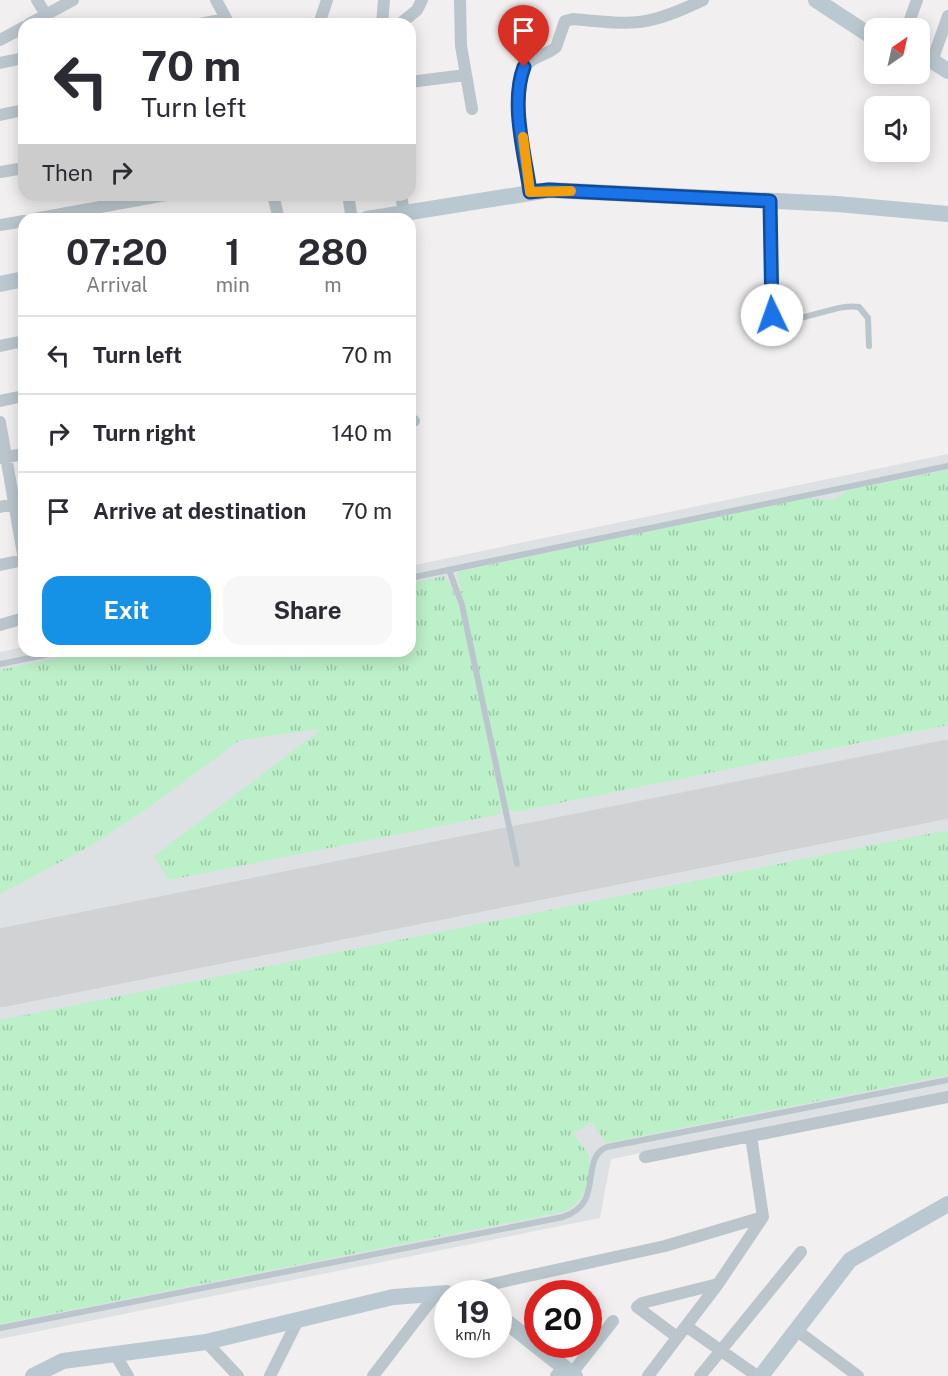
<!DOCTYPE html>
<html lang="en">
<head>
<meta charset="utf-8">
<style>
	:root { --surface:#fff; --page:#f7f7f7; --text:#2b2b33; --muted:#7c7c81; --line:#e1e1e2; --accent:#1591e5 }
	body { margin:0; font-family:"Public Sans",sans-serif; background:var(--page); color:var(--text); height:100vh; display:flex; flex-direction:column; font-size:22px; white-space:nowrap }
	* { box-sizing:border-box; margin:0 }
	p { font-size:20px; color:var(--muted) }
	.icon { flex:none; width:33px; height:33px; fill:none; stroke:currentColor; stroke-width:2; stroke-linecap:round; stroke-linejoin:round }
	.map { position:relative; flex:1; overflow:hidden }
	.sheet { position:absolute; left:18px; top:213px; width:398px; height:444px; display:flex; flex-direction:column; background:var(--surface); border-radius:18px; box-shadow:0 3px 15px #0003 }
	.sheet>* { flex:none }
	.top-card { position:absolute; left:18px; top:18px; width:398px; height:183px; border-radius:18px; box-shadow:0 3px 15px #0003; background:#fff; color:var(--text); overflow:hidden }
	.needle { width:39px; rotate:34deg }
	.controls { position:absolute; left:864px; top:18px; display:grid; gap:12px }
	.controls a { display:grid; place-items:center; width:66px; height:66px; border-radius:12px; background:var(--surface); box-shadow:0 3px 15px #0003; font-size:30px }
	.speed { position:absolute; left:434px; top:1280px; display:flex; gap:12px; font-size:30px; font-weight:700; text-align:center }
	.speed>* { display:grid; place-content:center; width:78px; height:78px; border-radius:50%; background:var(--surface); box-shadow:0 3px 15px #0003; line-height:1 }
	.speed small { font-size:15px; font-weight:400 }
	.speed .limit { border:9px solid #d22; background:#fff; color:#111 }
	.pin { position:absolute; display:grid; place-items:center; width:51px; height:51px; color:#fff; margin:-62px -26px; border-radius:50% 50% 50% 0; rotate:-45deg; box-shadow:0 0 6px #0007 }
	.pin .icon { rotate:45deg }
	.me { position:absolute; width:66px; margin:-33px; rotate:357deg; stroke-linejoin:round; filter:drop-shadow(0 0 4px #0008) }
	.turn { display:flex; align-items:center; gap:21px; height:126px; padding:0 24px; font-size:27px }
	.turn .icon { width:78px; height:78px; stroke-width:2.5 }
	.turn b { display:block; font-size:42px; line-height:51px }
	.then { display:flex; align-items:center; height:57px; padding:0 24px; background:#0003; gap:12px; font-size:22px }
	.eta { display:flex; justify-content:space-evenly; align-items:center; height:102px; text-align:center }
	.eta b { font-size:36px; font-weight:700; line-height:42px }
	.cta { display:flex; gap:12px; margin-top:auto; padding:12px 24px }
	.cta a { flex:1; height:69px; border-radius:18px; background:var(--accent); color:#fff; font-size:24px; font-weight:700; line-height:69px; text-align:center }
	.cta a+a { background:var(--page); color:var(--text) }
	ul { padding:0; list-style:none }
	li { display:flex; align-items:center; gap:18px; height:78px; padding:0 24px; border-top:2px solid var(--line) }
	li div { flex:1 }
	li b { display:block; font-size:22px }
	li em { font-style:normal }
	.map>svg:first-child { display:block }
	.airport { fill:#dde1e4 }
	.grass { fill:url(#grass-tufts) }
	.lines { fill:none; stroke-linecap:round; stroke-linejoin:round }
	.runway { stroke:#d1d2d4; stroke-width:78 }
	.lane { stroke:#bac6cc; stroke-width:6 }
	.street { stroke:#bac6cc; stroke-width:12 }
	.secondary { stroke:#bac9d1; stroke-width:16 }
	.route-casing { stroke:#114b97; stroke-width:15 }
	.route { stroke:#1a73e8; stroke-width:10 }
	.slow { stroke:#f59e0b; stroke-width:10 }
</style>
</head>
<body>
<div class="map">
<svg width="948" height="1376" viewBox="0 0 948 1376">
	<defs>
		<pattern id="grass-tufts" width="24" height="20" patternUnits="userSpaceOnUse" patternTransform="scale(1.5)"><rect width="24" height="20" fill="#bcf0c8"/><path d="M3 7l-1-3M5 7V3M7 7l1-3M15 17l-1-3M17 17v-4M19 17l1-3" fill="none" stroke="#9bc5a6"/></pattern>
	</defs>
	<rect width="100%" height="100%" fill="#f1efef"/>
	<path class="airport" d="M948 454V1093L611 1159 600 1218 0 1339V652L24 647V651H410V566Z"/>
	<path class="grass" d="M948 470V725L514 812 508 809 457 572 808 498 834 500 849 490Z
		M444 576 452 588 462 618 501 807 500 814 169 880 154 856 322 729 240 740 148 808 92 845 0 894V670L90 651H410V583Z
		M948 830V1075L606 1143 591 1122 573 1134C577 1140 588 1151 589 1157 590 1181 586 1202 563 1212L0 1324V1020Z"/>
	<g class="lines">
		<path class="runway" d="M0 968 948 779"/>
		<path class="lane" d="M770 201 772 315C790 330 835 302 859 307L868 318 869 346
			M449 570 462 605 517 864
			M410 578 948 466
			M0 664 64 651
			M0 1328 563 1217C606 1203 578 1159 607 1147L948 1080"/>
		<path class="street" d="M37 0 46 15
			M216 0 229 24
			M460 0 461 46 472 109
			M29 24 73 0
			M200 24 226 19
			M319 24 327 0
			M382 24 384 0
			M400 24 417 10 422 0
			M907 28 917 0
			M0 40 24 27
			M932 61 948 16
			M0 63 24 58
			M410 82 465 75
			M0 115 24 110
			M0 172 24 168
			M530 192C526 163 509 91 525 67 531 56 548 55 556 47L565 21 573 19C635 25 646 27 703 0
			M273 195 279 219
			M348 195 352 219
			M401 195 404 213
			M34 219 166 195
			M0 225 24 221
			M0 346 24 341
			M0 401 24 396
			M0 422 24 560
			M410 422 414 421
			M1 458 24 454
			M0 507 24 502
			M0 565 24 560
			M0 625 24 618
			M645 1157 948 1097
			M451 1293 665 1246 763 1217
			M578 1293 580 1290
			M686 1326 757 1376
			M796 1330 858 1376
			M677 1337 637 1307 642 1303 718 1284
			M206 1342 238 1376
			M115 1354 128 1376
			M572 1373 613 1321
			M270 1376 298 1320
			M373 1376 436 1294
			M556 1376 563 1367
			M648 1376 718 1284 763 1217 751 1136
			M700 1376 801 1252"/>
		<path class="secondary" d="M816 0 874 38
			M920 53 948 71
			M367 219 549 190 837 204 948 214
			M0 284 24 279
			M498 1315 575 1376
			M33 1376 63 1361 206 1342 393 1297 447 1293
			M761 1376 850 1260 948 1204"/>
	</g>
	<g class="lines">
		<defs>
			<path id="route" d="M524 67C510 104 525 154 530 192L549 190 770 201 772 315"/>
		</defs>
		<use href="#route" class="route-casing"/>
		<use href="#route" class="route"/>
		<path class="slow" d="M523 137 530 192 571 191"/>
	</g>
</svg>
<div class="controls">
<a><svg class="needle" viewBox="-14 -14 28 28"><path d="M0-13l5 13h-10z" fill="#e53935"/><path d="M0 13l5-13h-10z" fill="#7c7c81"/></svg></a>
<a><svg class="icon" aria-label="sound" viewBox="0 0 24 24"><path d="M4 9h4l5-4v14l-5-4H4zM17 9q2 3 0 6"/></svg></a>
</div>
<div class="speed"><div>19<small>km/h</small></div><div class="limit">20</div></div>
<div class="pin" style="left:524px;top:67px;background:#d93025"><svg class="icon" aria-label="arrive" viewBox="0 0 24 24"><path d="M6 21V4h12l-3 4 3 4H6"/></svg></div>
<svg class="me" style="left:772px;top:315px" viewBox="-20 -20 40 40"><circle r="19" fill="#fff"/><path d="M0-13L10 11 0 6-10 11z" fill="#1a73e8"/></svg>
<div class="top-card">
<div class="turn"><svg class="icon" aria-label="left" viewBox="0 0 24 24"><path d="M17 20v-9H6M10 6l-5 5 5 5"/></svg><div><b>70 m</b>Turn left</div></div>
<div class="then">Then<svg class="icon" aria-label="right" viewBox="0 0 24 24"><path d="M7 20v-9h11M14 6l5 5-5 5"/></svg></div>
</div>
<section class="sheet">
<div class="eta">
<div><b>07:20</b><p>Arrival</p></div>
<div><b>1</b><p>min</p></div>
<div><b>280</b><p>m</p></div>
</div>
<ul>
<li><svg class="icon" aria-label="left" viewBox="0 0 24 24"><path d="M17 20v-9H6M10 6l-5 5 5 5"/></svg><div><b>Turn left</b></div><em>70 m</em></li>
<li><svg class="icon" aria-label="right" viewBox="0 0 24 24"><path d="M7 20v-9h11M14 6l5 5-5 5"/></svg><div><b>Turn right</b></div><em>140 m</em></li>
<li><svg class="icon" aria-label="arrive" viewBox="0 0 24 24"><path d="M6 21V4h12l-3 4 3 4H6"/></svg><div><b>Arrive at destination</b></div><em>70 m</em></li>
</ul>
<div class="cta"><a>Exit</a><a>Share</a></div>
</section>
</div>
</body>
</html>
